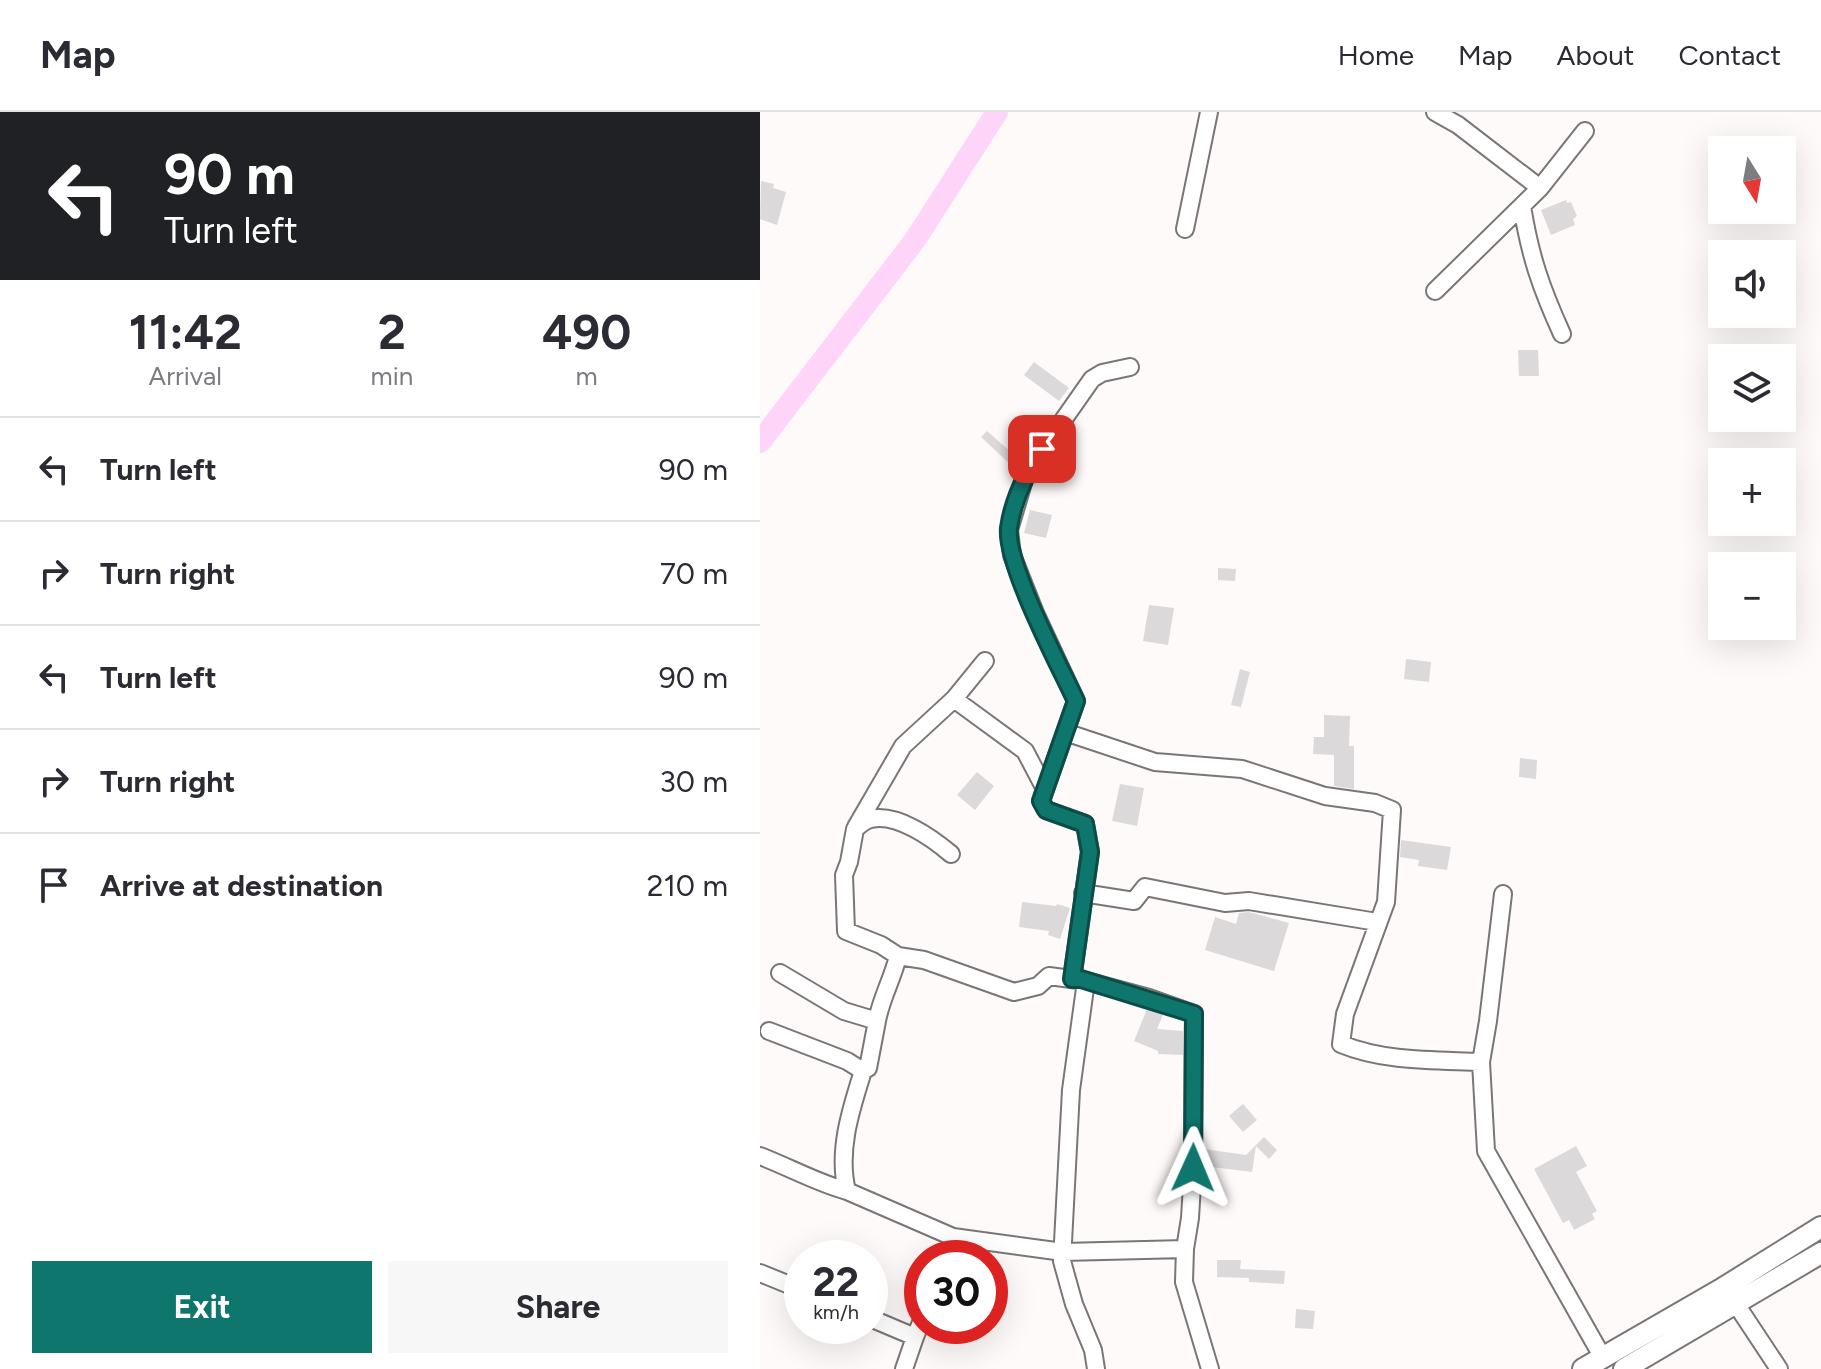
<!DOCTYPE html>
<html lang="en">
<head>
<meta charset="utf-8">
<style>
	:root { --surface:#fff; --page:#f7f7f7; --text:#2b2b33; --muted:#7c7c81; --line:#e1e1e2; --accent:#0f766e }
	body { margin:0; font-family:Figtree,sans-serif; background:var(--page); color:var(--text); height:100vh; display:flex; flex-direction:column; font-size:30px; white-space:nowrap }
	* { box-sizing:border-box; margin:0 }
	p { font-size:26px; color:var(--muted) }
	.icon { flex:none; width:44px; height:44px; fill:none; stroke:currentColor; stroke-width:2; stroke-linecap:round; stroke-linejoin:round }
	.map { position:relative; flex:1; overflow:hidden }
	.side { display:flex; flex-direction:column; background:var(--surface); width:760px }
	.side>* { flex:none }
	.banner { background:#202124; color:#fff; overflow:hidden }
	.needle { width:52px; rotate:169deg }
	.controls { position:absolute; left:948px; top:24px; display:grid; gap:16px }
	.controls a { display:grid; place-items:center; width:88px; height:88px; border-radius:0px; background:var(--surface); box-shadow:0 8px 32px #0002; font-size:40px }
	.speed { position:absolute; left:24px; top:1128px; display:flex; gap:16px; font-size:40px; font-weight:700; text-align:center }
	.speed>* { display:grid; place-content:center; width:104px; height:104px; border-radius:50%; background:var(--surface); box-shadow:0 8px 32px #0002; line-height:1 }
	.speed small { font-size:20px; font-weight:400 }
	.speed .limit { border:12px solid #d22; background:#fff; color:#111 }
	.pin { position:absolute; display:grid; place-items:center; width:68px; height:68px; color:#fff; margin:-34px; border-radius:16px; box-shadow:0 4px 12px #0006 }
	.me { position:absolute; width:88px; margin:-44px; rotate:1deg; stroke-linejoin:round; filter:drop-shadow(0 0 6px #0008) }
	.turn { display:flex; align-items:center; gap:28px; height:168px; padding:0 32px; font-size:36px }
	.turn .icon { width:104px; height:104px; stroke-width:2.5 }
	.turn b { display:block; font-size:56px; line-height:68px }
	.eta { display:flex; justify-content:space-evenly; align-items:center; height:136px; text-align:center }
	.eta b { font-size:48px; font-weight:700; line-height:56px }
	.cta { display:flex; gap:16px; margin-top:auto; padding:16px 32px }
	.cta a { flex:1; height:92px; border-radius:0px; background:var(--accent); color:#fff; font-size:32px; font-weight:700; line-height:92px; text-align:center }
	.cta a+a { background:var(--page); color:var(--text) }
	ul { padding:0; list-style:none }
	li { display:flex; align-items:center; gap:24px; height:104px; padding:0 32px; border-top:2px solid var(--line) }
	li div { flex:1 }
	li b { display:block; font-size:30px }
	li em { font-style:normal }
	header { display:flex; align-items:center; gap:48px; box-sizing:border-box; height:112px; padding:0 40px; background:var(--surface); border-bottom:2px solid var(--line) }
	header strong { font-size:38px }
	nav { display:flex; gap:44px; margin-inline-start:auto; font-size:28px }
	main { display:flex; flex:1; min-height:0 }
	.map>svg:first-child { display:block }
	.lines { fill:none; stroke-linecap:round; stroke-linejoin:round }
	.river { stroke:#ffd4f9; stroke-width:22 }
	.building { fill:#dcd9da }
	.minor-casing { stroke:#797675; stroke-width:20 }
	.major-casing { stroke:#797675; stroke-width:24 }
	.minor { stroke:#fff; stroke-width:16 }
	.major { stroke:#fff; stroke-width:20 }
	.route-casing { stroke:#0a4d48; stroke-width:20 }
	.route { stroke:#0f766e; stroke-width:14 }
</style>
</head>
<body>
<header>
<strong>Map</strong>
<nav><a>Home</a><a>Map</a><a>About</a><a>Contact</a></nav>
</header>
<main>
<section class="side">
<div class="banner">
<div class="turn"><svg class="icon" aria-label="left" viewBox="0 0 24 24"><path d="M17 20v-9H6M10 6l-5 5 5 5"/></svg><div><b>90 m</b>Turn left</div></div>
</div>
<div class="eta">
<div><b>11:42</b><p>Arrival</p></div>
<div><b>2</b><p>min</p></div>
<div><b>490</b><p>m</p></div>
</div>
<ul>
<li><svg class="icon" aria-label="left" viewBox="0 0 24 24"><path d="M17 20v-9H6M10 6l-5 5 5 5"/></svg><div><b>Turn left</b></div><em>90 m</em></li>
<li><svg class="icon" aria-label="right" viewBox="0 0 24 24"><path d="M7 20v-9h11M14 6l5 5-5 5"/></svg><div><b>Turn right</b></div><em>70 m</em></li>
<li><svg class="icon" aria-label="left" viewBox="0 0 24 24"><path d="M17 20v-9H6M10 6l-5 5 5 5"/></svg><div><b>Turn left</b></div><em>90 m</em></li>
<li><svg class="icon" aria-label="right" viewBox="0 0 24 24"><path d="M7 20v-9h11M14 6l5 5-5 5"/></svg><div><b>Turn right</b></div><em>30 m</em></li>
<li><svg class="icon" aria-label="arrive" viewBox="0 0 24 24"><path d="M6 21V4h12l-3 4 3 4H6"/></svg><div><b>Arrive at destination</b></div><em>210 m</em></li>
</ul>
<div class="cta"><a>Exit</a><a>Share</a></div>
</section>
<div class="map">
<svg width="1061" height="1257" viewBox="0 0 1061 1257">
	<rect width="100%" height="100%" fill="#fefaf9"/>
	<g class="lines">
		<path class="river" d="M0 330 155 128 237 0"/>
	</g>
	<path class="building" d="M1 69 14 72 13 76 26 80 17 113 0 107Z
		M806 88 807 91 811 90 817 104 813 107 815 113 791 123 781 98Z
		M758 238H778L779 264H759Z
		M274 250 309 276 299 289 264 263Z
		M227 319 260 348 253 355 221 325Z
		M270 398 292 403 286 426 264 421Z
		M458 456 476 457 475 469 458 468Z
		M389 493 414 496 408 533 383 529Z
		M646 547 671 550 669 570 644 567Z
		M480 557 490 560 481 595 471 593Z
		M564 603 590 604 589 634H594V677L574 674V643L553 642 554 625H564Z
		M760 646 777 648 776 667 759 665Z
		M217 660 234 674 215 698 197 683Z
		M360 672 384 676 377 714 352 709Z
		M641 728 691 735 687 758 658 754 659 748 640 745Z
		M262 790 296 794 297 792 310 796 300 827 288 823 289 819 259 815Z
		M489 800 529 811 514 859 445 838 455 805 476 812 479 801Z
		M387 897 403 903 397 917 423 919V943L398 942V939L374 929Z
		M483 992 497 1008 483 1020 469 1004Z
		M504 1025 517 1038 509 1047 496 1034 492 1060 444 1054V1037L486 1043Z
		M816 1034 827 1054 816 1060 837 1099 832 1102 835 1107 814 1118 809 1108 803 1111 774 1057Z
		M457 1148H481L480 1157 525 1159 524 1172 489 1170V1166L457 1165Z
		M536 1197 555 1199 553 1217 535 1216Z"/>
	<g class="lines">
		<defs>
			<path id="minor" d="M675 0 698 13 780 76
				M762 94C770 144 781 176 802 222
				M425 117 449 0
				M675 179 780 76 825 19
				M194 587 265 639 285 677
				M305 620 316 589 275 501 252 443 249 418 266 361 332 267 342 261 370 255
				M96 715 143 634 194 587 225 549
				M323 781 374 789 385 775 465 791 489 789 617 810
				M138 844 164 848 254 880 278 874 289 864 326 869 311 978 302 1149 314 1192 333 1238 336 1257
				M20 861 84 899 117 909 108 956 103 959
				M312 867 330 740 325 712 286 698 281 689 305 620 395 650 482 657 565 684 615 691 632 698 626 790 585 902 581 932C624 950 675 948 721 950L726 1039 843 1246
				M326 869 389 886 434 902 433 1056 430 1106 425 1137 424 1170 450 1257
				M117 909C121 886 133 866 138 844L121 833 86 819 84 763 89 750 95 717C100 713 105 708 111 707 137 701 172 726 191 742
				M721 950 728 909 743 782
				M0 1044C29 1055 57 1071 87 1079 77 1039 91 997 103 959L87 949 9 919
				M87 1079 193 1125 303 1140 425 1137
				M185 1146 193 1125
				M0 1161 42 1178
				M976 1192 1019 1257
				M110 1206 155 1225 144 1257
				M155 1225 162 1208"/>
			<path id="major" d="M823 1257 960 1178 1061 1115
				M864 1257 1061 1141"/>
		</defs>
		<use href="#minor" class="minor-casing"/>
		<use href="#major" class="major-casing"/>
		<use href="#minor" class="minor"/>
		<use href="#major" class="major"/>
	</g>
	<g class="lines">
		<defs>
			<path id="route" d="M282 337C266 361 253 387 249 416 245 451 299 553 316 589L281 689 286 698 325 712 330 740 312 867H321L434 902 433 1056"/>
		</defs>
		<use href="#route" class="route-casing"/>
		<use href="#route" class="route"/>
	</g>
</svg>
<div class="controls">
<a><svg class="needle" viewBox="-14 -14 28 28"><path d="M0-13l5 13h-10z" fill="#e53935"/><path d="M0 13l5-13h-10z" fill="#7c7c81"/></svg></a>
<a><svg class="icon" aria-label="sound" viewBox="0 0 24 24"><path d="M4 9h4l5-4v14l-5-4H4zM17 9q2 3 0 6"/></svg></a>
<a><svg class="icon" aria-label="layers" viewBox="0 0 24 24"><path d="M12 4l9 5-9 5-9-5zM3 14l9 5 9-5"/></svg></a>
<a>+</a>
<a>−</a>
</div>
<div class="speed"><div>22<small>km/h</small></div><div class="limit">30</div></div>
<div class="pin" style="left:282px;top:337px;background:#d93025"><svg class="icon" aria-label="arrive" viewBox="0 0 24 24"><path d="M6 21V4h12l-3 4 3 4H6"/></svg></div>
<svg class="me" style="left:433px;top:1056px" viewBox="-20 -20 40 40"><path d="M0-17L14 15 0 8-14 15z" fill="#0f766e" stroke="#fff" stroke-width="4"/></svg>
</div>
</main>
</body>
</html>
